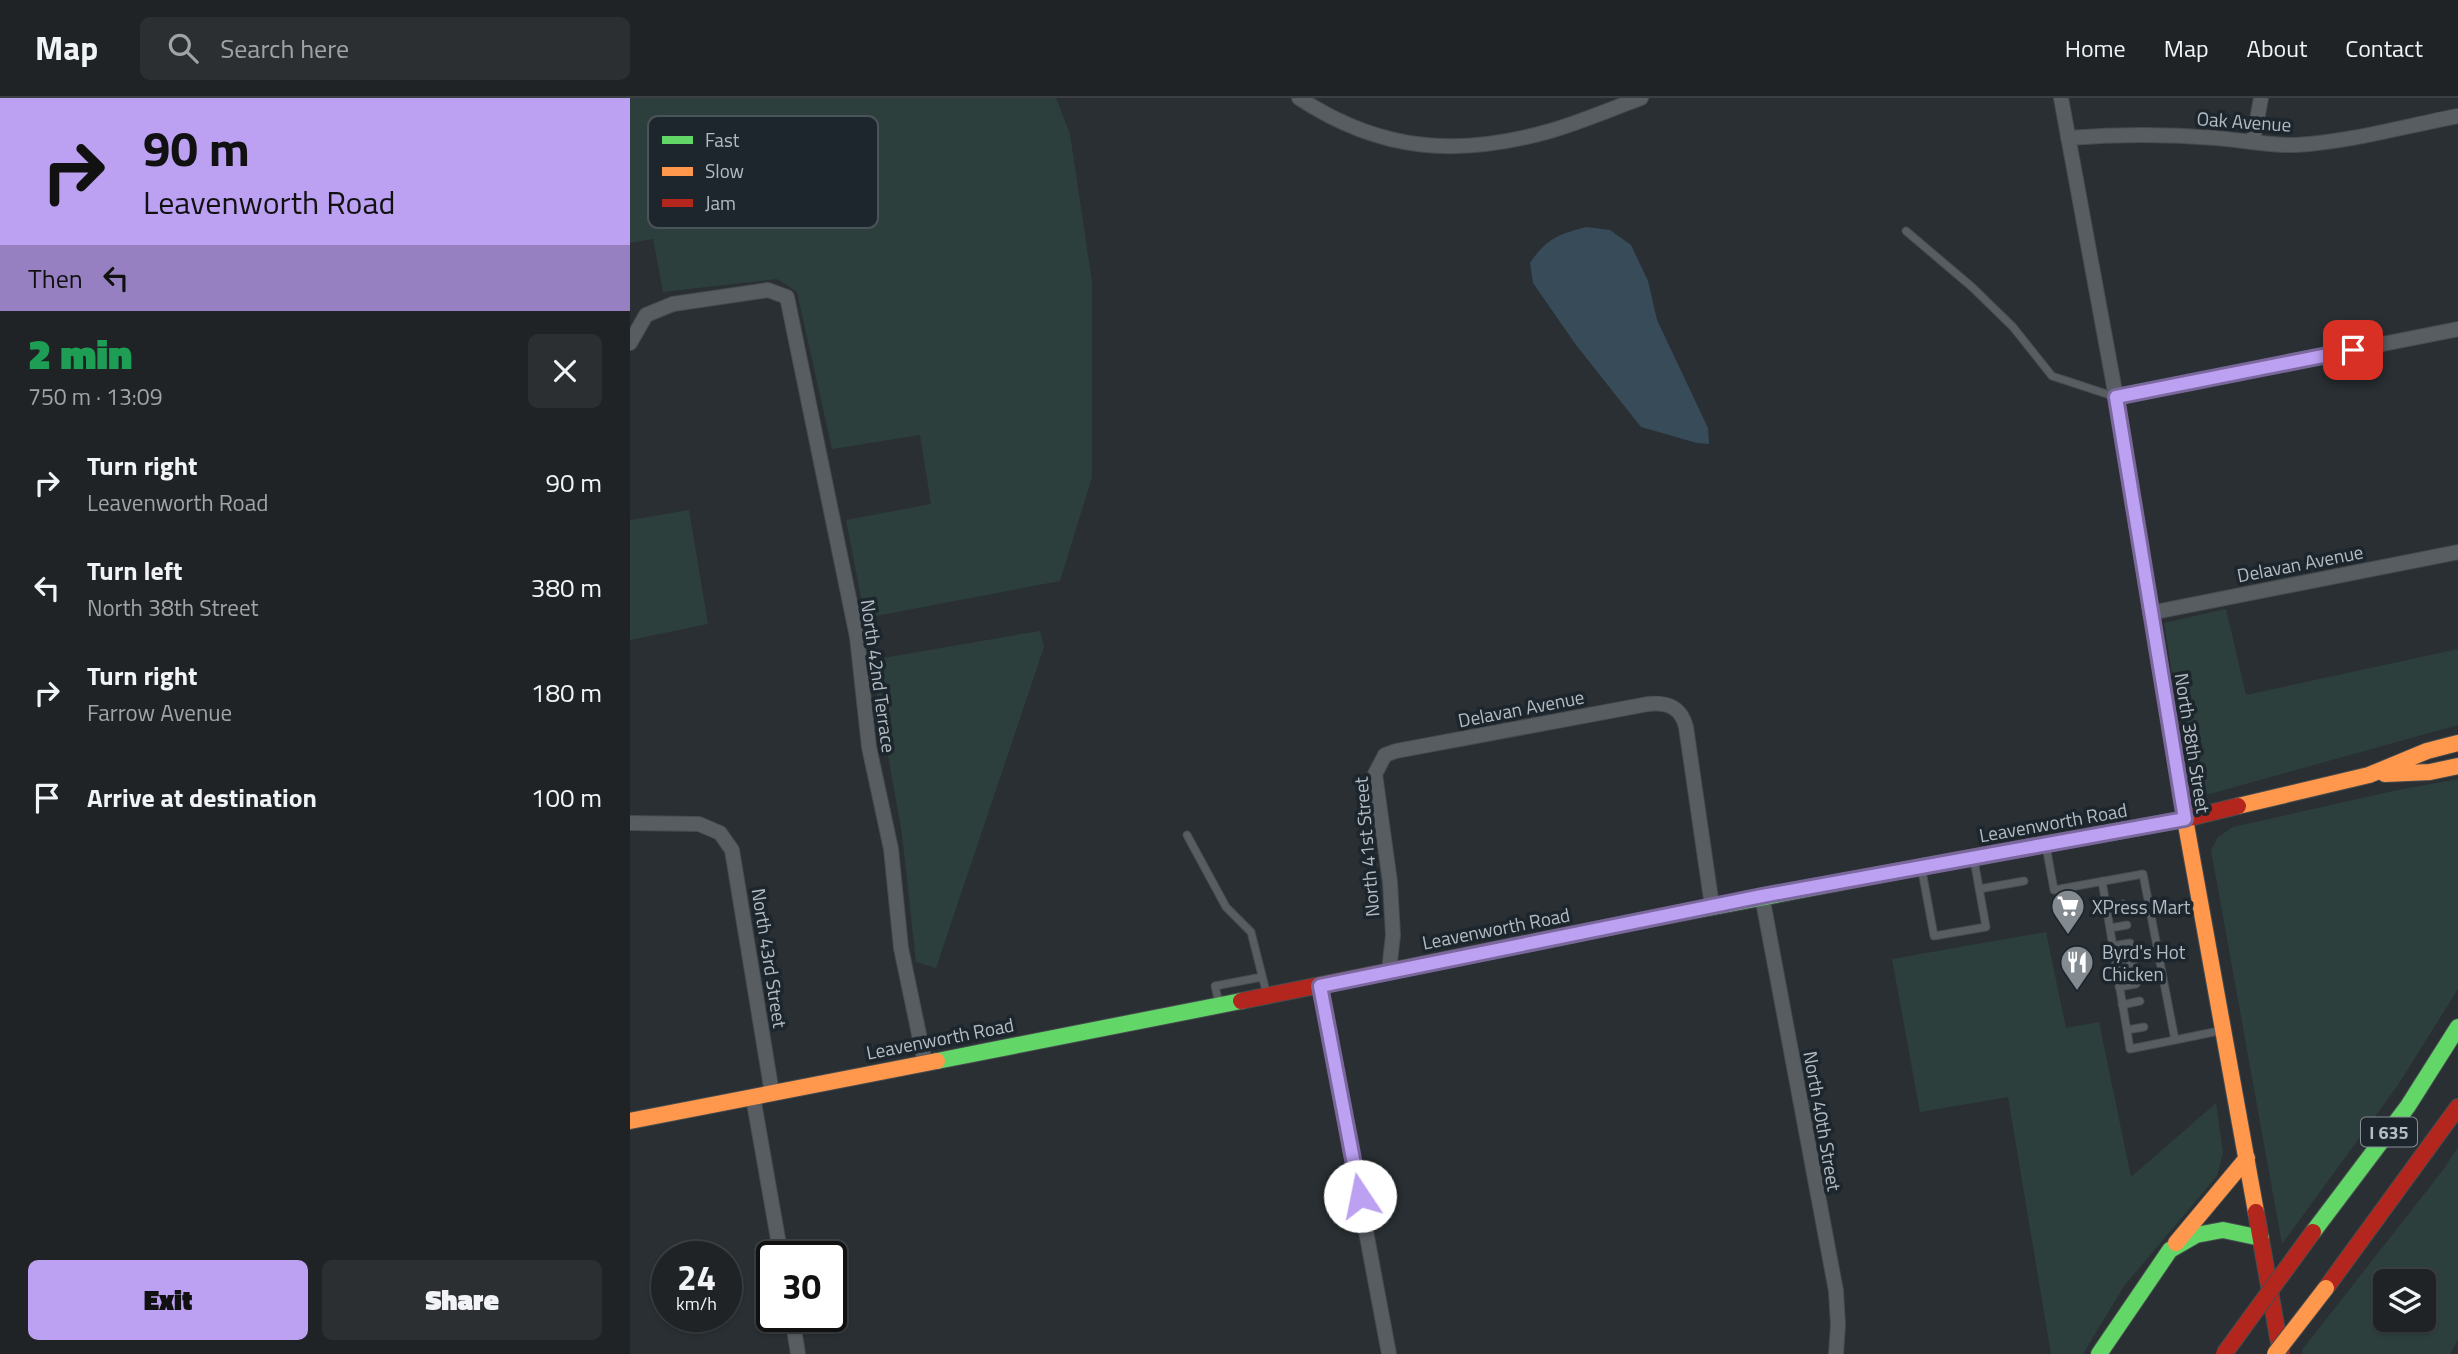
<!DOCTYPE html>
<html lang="en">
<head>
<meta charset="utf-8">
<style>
	:root { --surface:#1f2326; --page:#2c2f32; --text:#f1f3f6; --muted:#a1a4a7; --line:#3c4043; --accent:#bca0f2 }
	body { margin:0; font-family:"Titillium Web",sans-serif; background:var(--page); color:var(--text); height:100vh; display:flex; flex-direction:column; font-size:26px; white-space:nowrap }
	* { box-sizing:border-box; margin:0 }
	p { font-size:23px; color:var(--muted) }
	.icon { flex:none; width:38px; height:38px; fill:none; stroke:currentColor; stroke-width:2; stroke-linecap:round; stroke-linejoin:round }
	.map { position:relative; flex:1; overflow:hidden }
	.panel { display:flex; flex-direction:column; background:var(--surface); width:630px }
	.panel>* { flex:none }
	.hud { background:#bca0f2; color:#111; overflow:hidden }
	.tools { position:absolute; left:1743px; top:1171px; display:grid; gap:14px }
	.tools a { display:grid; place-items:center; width:63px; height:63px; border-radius:10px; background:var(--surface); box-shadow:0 2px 5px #0004,0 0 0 2px var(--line); font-size:35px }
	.speed { position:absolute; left:21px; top:1143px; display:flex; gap:14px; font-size:35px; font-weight:700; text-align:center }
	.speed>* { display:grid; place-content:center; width:91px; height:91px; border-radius:50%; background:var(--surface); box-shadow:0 2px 5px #0004,0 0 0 2px var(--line); line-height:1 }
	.speed small { font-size:18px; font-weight:400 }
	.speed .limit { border:4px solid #111; border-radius:10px; background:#fff; color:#111 }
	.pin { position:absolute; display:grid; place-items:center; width:60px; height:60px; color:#fff; margin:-30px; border-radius:14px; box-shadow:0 4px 10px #0006 }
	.me { position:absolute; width:77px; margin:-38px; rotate:349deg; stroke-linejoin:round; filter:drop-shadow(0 0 5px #0008) }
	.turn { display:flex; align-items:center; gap:24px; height:147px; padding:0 28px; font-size:32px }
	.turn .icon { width:91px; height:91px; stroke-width:2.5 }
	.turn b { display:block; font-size:49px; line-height:60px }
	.then { display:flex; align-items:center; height:66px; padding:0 28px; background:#0003; gap:14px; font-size:26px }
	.round { display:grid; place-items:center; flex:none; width:74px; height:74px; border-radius:10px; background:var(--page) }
	.overview { display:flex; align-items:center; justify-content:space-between; height:119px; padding:0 28px }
	h1 { font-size:42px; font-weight:800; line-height:52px; color:#1e9e55 }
	.action { display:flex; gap:14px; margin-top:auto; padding:14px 28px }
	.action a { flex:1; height:80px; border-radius:10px; background:var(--accent); color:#111; font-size:28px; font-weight:800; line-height:80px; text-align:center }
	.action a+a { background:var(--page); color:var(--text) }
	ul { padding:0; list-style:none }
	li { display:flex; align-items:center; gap:21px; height:105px; padding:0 28px }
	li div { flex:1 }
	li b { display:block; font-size:26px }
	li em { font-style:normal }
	header { display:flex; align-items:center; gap:42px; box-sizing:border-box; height:98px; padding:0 35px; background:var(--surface); border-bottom:2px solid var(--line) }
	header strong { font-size:33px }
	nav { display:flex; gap:38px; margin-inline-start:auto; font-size:24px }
	.search { width:490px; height:63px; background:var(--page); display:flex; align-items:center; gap:18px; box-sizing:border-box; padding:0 24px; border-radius:10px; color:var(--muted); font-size:26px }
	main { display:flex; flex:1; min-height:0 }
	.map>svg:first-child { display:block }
	.green { fill:#2d3f3d; fill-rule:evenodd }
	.water { fill:#384b59 }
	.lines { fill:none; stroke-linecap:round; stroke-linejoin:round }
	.lane-casing { stroke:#464b4e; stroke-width:9 }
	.street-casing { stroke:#464b4e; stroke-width:16 }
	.fast-casing { stroke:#464b4e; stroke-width:18 }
	.slow-casing { stroke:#464b4e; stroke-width:18 }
	.jam-casing { stroke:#464b4e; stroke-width:18 }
	.lane { stroke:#585d62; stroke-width:7 }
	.street { stroke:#585d62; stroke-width:14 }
	.fast { stroke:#63d668; stroke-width:16 }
	.slow { stroke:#ff974d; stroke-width:16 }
	.jam { stroke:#b3261e; stroke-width:16 }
	.slow-bridge-casing { stroke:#454b4f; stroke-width:18; stroke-linecap:butt }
	.jam-bridge-casing { stroke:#454b4f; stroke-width:18; stroke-linecap:butt }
	.slow-bridge { stroke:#ff974d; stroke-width:16 }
	.jam-bridge { stroke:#b3261e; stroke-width:16 }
	.route-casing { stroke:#7a689d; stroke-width:18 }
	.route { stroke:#bca0f2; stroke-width:12 }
	.labels { text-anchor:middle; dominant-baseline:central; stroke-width:7; stroke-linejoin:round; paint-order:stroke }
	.shield { fill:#1d262d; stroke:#868f97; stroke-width:2 }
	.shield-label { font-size:18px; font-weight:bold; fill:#b3bcc4 }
	.street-label { font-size:19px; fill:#b3bcc4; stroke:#1d262d }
	.poi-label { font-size:19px; fill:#b3bcc4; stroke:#1d262d; text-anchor:start }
	.key { fill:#1d262d; stroke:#4a535a; stroke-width:2 }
	.key-label { font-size:19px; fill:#b3bcc4 }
</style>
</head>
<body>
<header>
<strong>Map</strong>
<div class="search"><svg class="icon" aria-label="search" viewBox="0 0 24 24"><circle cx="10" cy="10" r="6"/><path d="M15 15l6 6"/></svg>Search here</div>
<nav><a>Home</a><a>Map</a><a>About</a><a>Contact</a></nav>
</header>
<main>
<section class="panel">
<div class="hud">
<div class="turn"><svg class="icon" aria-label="right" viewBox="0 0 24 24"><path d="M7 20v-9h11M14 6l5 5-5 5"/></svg><div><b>90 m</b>Leavenworth Road</div></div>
<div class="then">Then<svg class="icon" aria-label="left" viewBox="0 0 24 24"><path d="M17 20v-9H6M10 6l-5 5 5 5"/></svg></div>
</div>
<div class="overview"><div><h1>2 min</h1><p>750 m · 13:09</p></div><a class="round"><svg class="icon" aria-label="close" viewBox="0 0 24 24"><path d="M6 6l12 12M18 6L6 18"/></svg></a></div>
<ul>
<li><svg class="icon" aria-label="right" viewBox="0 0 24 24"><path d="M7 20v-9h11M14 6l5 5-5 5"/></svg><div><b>Turn right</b><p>Leavenworth Road</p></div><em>90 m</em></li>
<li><svg class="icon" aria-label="left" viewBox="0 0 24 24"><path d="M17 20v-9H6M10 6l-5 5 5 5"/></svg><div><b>Turn left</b><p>North 38th Street</p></div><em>380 m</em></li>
<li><svg class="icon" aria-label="right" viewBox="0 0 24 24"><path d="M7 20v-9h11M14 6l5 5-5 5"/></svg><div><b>Turn right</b><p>Farrow Avenue</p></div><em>180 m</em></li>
<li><svg class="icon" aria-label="arrive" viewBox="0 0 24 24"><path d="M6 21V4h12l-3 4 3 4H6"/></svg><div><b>Arrive at destination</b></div><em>100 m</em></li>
</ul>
<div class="action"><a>Exit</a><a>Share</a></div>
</section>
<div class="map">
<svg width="1828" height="1256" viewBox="0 0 1828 1256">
	<rect width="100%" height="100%" fill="#292f33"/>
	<path class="green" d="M0 0H426L440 36 462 184V379L430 483 235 520 216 422 301 406 290 337 202 351 167 194 147 181 33 194 23 141 0 145Z
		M59 412 78 526 0 542V422Z
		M1596 511 1616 597 1828 551V627L1572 698 1561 692 1534 525Z
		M410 533 414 549 306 870 286 864 272 736 241 562Z
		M1828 681V891L1768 987 1652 1146 1581 752 1588 739 1603 729 1763 693Z
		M1416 834 1436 930 1469 924 1501 1079 1586 1005 1593 1055 1587 1078 1494 1188 1453 1256H1421L1378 999 1290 1014 1262 861Z
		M1828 1049V1242L1820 1256H1673L1672 1252 1813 1072ZM1755 1183H1794V1222H1755Z"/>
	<path class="water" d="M956 129 980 132 1001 147 1018 183 1027 222 1078 330 1079 346 1067 345 1011 329 946 247 903 185 900 165C916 141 929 136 956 129Z"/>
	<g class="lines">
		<defs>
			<path id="lane" d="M1276 133 1342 189 1383 229 1422 278 1486 299
				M557 737 596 809 621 834 637 897
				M1416 748 1424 792 1513 776 1545 942 1589 933
				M1292 773 1304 838 1356 829 1344 762
				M1472 783 1500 951 1545 942
				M1349 791 1394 783
				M1476 809 1493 806
				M1480 830 1497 827
				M1482 848 1500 845
				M1486 869 1504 866
				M1489 889 1506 886
				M589 905 585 888 632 879
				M1492 907 1510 903
				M1497 932 1514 929"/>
			<path id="street" d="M669 0C751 54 828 59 920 33 951 24 981 11 1011 0
				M1431 0 1486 299 1555 721
				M1438 40C1488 36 1536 36 1586 40 1613 42 1639 48 1666 47 1720 44 1775 28 1828 18
				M1623 44 1631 0
				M0 245 16 217 43 206 138 192 157 199 227 539 239 649 261 751 271 850 295 965
				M1486 299 1828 231
				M1520 515 1828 454
				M0 725 69 726 90 735 102 752 142 995
				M1132 798 1206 1193 1208 1227 1206 1256
				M759 873 763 837 760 784 745 676 755 657 766 653 1018 606C1038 604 1051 609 1056 629L1082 808
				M690 888 759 1256
				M123 999 151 1158
				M162 1218 168 1256"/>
			<path id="fast" d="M1004 824 1322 763
				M307 963 611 903
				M1683 1134 1778 1008 1828 929
				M1469 1256 1540 1152 1566 1137 1593 1132 1631 1140"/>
			<path id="slow" d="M1755 676 1800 674 1828 668
				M1608 708 1739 677 1797 653 1828 645
				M1555 721 1626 1114
				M0 1023 307 963
				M1546 1145 1617 1060"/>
			<path id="jam" d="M1322 763 1555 721 1608 708
				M611 903 1004 824
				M1626 1114 1651 1256
				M1696 1190 1828 1009"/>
		</defs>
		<use href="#lane" class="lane-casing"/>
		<use href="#street" class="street-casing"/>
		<use href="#fast" class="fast-casing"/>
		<use href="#slow" class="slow-casing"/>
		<use href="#jam" class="jam-casing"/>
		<use href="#lane" class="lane"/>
		<use href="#street" class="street"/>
		<use href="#fast" class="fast"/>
		<use href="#slow" class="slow"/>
		<use href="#jam" class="jam"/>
		<defs>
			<path id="slow-bridge" d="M1645 1256 1696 1190"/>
			<path id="jam-bridge" d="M1594 1256 1683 1134"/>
		</defs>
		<use href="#slow-bridge" class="slow-bridge-casing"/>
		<use href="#jam-bridge" class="jam-bridge-casing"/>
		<use href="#slow-bridge" class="slow-bridge"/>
		<use href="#jam-bridge" class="jam-bridge"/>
	</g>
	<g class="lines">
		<defs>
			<path id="route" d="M730 1098 690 888 1132 798 1555 721 1486 299 1723 252"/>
		</defs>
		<use href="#route" class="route-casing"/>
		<use href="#route" class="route"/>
	</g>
	<defs>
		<symbol id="supermarket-pin" viewBox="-11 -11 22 30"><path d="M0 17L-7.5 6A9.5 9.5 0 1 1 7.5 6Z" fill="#838b91" stroke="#1d262d"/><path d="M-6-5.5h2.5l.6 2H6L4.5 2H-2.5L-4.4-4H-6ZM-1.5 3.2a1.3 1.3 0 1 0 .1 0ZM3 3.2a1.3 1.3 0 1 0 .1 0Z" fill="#fff"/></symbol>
		<symbol id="restaurant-pin" viewBox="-11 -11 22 30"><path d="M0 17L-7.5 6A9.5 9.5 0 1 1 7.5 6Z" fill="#838b91" stroke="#1d262d"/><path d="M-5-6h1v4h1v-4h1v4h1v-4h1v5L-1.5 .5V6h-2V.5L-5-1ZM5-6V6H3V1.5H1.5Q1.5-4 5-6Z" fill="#fff"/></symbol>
	</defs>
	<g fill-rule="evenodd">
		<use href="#supermarket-pin" x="1419" y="789" width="38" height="52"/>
		<use href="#restaurant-pin" x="1428" y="845" width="38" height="52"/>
	</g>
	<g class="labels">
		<rect class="shield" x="1731" y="1019.5" width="56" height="29" rx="5"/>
		<g class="shield-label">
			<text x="1759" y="1034">I 635</text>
		</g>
		<g class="street-label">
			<text transform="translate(1614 23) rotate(4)">Oak Avenue</text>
			<text transform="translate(1670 465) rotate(-11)">Delavan Avenue</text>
			<text transform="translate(249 578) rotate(82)">North 42nd Terrace</text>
			<text transform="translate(891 610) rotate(-11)">Delavan Avenue</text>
			<text transform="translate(1563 645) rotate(81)">North 38th Street</text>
			<text transform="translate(1423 724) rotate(-10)">Leavenworth Road</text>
			<text transform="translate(736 749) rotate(-95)">North 41st Street</text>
			<text transform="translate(866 830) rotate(-11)">Leavenworth Road</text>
			<text transform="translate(140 860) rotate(81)">North 43rd Street</text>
			<text transform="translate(310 940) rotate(-11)">Leavenworth Road</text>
			<text transform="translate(1193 1023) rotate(80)">North 40th Street</text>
		</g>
		<g class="poi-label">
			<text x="1462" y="808">XPress Mart</text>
			<text x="1472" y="853">Byrd's Hot<tspan x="1472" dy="22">Chicken</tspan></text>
		</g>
	</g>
	<rect x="18" y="18" width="230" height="112" rx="10" class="key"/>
	<rect x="32" y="38" width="31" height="8" fill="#63d668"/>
	<rect x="32" y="69" width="31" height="9" fill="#ff974d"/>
	<rect x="32" y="101" width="31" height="8" fill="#b3261e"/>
	<g class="key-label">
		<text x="75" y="49">Fast</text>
		<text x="75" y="80">Slow</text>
		<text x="75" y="112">Jam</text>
	</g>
</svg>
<div class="tools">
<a><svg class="icon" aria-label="layers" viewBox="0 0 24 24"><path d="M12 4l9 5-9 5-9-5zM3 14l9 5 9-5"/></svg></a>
</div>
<div class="speed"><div>24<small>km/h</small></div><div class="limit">30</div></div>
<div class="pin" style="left:1723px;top:252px;background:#d93025"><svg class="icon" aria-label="arrive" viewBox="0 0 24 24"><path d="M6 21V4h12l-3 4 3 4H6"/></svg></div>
<svg class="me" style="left:730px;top:1098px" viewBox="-20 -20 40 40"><circle r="19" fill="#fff"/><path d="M0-13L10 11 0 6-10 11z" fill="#bca0f2"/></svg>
</div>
</main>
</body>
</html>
